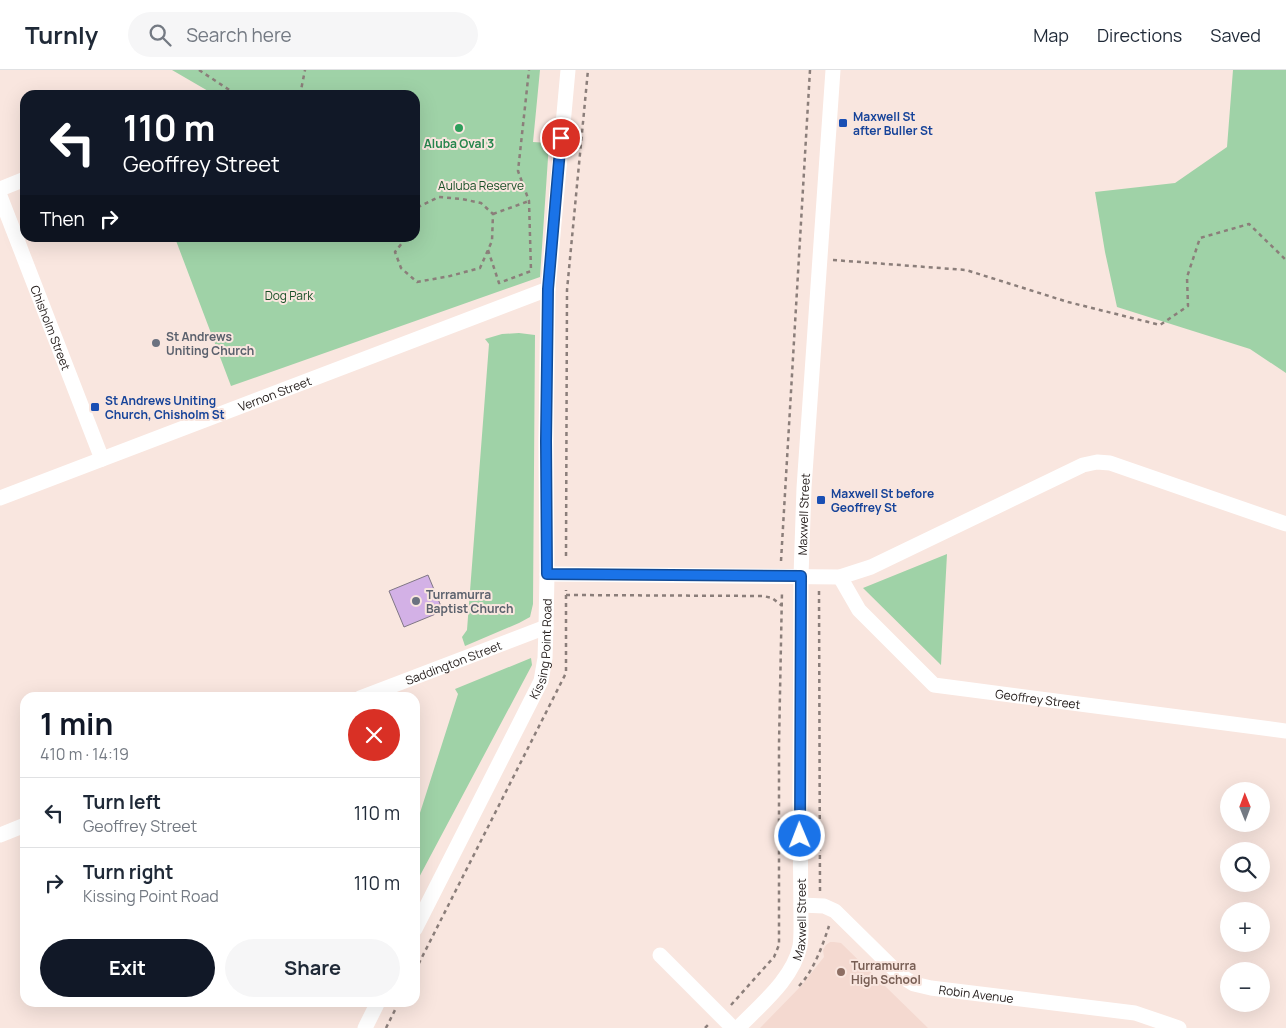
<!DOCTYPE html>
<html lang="en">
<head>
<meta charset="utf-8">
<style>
	:root { --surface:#fff; --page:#f6f6f7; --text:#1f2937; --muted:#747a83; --line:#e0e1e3; --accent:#111827 }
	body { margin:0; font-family:Manrope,sans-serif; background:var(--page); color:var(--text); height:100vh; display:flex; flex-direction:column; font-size:19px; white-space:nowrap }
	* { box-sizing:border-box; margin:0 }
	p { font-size:16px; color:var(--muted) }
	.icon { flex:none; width:28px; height:28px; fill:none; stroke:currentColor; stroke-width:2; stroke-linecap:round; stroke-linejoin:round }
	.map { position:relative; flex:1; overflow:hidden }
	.details { position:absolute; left:20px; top:622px; width:400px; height:315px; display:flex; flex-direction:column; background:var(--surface); border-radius:15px; box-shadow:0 5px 20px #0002 }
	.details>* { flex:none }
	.guide { position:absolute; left:20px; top:20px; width:400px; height:152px; border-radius:15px; box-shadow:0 5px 20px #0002; background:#111827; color:#fff; overflow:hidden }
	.needle { width:32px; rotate:359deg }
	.buttons { position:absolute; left:1220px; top:712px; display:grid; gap:10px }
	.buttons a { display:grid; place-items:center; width:50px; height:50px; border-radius:50%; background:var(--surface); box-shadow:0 5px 20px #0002; font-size:25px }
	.pin { position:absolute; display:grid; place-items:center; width:42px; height:42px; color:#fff; margin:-21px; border:2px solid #fff; border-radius:50%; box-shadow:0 1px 5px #0007 }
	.me { position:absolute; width:55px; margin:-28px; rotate:359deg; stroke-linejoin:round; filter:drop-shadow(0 0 4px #0008) }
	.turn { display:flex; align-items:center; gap:18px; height:105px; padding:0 20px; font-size:22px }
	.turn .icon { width:65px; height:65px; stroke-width:2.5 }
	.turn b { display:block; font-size:35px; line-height:42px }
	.then { display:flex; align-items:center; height:48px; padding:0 20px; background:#0003; gap:10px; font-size:19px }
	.round { display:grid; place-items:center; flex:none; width:52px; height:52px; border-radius:26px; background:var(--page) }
	.headline { display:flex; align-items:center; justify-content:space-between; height:85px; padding:0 20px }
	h1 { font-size:30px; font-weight:700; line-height:38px; color:var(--accent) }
	.button { display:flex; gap:10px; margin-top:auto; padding:10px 20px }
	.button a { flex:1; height:58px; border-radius:30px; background:var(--accent); color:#fff; font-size:20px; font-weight:700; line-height:58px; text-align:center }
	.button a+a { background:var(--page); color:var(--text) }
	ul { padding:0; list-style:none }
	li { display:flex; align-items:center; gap:15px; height:70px; padding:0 20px; border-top:1px solid var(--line) }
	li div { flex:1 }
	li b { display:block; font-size:19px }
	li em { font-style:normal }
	header { display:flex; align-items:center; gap:30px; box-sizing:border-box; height:70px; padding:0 25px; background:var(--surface); border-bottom:1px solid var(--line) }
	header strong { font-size:24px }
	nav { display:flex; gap:28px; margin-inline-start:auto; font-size:18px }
	.search { width:350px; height:45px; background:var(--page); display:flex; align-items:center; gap:12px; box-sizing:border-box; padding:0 18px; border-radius:28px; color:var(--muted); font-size:19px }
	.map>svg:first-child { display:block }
	.built { fill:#f4d9d0 }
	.green { fill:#9fd2a7 }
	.building { fill:#d3b1e6; stroke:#807785 }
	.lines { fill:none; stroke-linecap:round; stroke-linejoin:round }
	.path { stroke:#8b7e7a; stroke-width:2.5; stroke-dasharray:4 4; stroke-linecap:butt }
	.minor { stroke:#fff; stroke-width:15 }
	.route-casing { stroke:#114b97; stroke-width:12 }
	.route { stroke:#1a73e8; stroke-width:9 }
	.transit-dot { fill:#1a4fb4; stroke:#f9e6df; stroke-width:2 }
	.leisure-dot { fill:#2e9e5b; stroke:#f9e6df; stroke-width:2 }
	.worship-dot { fill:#6b7280; stroke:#f9e6df; stroke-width:2 }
	.education-dot { fill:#8d6e63; stroke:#f9e6df; stroke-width:2 }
	.labels { text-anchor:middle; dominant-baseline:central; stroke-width:4; stroke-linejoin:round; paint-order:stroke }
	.transit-label { font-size:12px; font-weight:bold; fill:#164399; stroke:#f9e6df; text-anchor:start }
	.leisure-label { font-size:12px; font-weight:bold; fill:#27864d; stroke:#f9e6df }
	.park-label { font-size:12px; fill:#184f26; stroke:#f9e6df }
	.street-label { font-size:12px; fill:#201917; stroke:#f9e6df }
	.worship-label { font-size:12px; font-weight:bold; fill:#5b616d; stroke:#f9e6df; text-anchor:start }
	.education-label { font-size:12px; font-weight:bold; fill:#785e54; stroke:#f9e6df; text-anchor:start }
</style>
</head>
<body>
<header>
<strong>Turnly</strong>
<div class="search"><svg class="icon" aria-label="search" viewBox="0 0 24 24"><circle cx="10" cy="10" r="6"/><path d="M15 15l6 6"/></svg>Search here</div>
<nav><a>Map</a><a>Directions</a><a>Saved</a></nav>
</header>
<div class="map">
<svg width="1286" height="958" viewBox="0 0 1286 958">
	<rect width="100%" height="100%" fill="#f9e6df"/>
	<path class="built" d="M830 872H834L841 873 928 958H760L801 916 824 887 823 880 826 875Z"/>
	<path class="green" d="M172 0H540L533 72 549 73 540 207 231 316 175 168H415V25H215Z
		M1233 0H1286V303L1250 279 1117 237 1105 182 1095 122 1175 113 1227 77Z
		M519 263 535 265 533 534 530 547 519 553 465 576 462 567 467 560 489 274 485 269 502 264Z
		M947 484 941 595 863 518Z
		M531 588 532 595 415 815V754L419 746 458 624 455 619Z"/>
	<path class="building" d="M428 505 443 541 404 557 389 521Z"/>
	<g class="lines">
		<path class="path" d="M199 0 237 25
			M300 25 305 0
			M493 144 529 131
			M406 168 395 182 401 198 417 212 450 206 480 198 492 171 493 144 481 133 462 129 439 127 418 137 415 148
			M488 180 499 213 531 201 529 131 518 101 529 0
			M833 190 966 200 1068 232 1160 255 1188 236 1187 207 1200 168 1249 154 1286 190
			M566 486 567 220 588 0
			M781 491 810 0
			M819 521 820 821
			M566 525 763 526 772 528 781 535
			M415 901 566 603V520
			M799 916C814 900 822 877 829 856
			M731 935 774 887 779 875V674L782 521
			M386 958 399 932
			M705 958 709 954"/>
		<g class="minor">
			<path d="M0 119 25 109"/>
			<path id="s1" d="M0 126 102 389"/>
			<path id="s2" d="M0 428 548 219"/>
			<path d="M547 504 840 507 871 497 1083 395 1097 392 1110 393 1286 454"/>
			<path id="s3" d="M840 507 859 540 934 615 1286 661"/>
			<path id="s4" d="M360 628 546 557"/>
			<path d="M0 765 25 755"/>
			<path id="s5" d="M801 835 824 836 835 841 901 906 914 914 931 918 1135 943 1179 958"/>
			<path id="s6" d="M415 859 541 611 545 588 546 557 547 504 546 371 548 219 568 0"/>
			<path d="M660 885 733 958"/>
			<path d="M365 958 378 932"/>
			<path id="s7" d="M738 958C760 935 793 909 800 876 801 870 801 863 801 856L800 731 801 506 804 418 833 0"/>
		</g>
	</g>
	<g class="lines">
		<defs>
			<path id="route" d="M561 68 548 219 546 371 547 504 801 506 800 766"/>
		</defs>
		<use href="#route" class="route-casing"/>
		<use href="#route" class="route"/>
	</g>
	<g class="transit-dot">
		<rect x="838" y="48" width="10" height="10" rx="2.5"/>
		<rect x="90" y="332" width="10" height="10" rx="2.5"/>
		<rect x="816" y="425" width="10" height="10" rx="2.5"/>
	</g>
	<circle class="leisure-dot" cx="459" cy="58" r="5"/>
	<g class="worship-dot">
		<circle cx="156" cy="273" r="5"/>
		<circle cx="416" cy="531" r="5"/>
	</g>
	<circle class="education-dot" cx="841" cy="902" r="5"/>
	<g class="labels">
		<g class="transit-label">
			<text x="853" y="46">Maxwell St<tspan x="853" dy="14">after Buller St</tspan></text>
			<text x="105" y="330">St Andrews Uniting<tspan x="105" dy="14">Church, Chisholm St</tspan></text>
			<text x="831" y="423">Maxwell St before<tspan x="831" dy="14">Geoffrey St</tspan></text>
		</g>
		<g class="leisure-label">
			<text x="459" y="73">Aluba Oval 3</text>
		</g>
		<g class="park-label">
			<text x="481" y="115">Auluba Reserve</text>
			<text x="289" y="225">Dog Park</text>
		</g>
		<g class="street-label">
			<text stroke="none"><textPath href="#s1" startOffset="141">Chisholm Street</textPath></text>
			<text stroke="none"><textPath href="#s2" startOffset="294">Vernon Street</textPath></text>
			<text stroke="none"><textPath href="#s7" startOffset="536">Maxwell Street</textPath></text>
			<text stroke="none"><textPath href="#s6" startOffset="310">Kissing Point Road</textPath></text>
			<text stroke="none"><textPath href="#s4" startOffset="100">Saddington Street</textPath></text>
			<text stroke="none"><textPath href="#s3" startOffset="249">Geoffrey Street</textPath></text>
			<text stroke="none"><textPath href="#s7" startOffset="131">Maxwell Street</textPath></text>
			<text stroke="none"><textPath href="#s5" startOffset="206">Robin Avenue</textPath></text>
		</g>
		<g class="worship-label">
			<text x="166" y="266">St Andrews<tspan x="166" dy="14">Uniting Church</tspan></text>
			<text x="426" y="524">Turramurra<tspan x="426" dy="14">Baptist Church</tspan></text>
		</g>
		<g class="education-label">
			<text x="851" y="895">Turramurra<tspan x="851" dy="14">High School</tspan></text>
		</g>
	</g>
</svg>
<div class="buttons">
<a><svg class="needle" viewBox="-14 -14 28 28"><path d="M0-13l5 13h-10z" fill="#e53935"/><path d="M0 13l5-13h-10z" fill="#747a83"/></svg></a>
<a><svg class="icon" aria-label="search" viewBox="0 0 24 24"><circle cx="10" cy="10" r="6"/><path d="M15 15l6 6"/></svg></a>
<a>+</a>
<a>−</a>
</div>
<div class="pin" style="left:561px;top:68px;background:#d93025"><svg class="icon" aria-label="arrive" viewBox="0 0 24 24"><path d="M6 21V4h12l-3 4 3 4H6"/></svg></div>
<svg class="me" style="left:800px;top:766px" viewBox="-20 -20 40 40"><circle r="17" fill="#1a73e8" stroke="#fff" stroke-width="3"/><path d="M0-11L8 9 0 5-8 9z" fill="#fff"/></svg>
<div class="guide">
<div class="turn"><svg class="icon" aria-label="left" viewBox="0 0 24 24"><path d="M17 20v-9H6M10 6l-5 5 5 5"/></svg><div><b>110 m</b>Geoffrey Street</div></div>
<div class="then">Then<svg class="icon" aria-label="right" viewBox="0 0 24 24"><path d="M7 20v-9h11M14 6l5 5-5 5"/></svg></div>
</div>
<section class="details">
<div class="headline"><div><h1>1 min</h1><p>410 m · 14:19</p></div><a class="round" style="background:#d93025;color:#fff"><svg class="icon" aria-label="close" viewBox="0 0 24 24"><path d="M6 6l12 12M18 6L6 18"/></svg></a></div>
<ul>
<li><svg class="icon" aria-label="left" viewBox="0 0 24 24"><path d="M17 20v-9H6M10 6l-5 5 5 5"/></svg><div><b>Turn left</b><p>Geoffrey Street</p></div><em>110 m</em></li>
<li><svg class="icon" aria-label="right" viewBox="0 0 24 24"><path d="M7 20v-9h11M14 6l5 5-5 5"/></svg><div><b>Turn right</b><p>Kissing Point Road</p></div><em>110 m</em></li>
</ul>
<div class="button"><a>Exit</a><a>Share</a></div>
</section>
</div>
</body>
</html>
